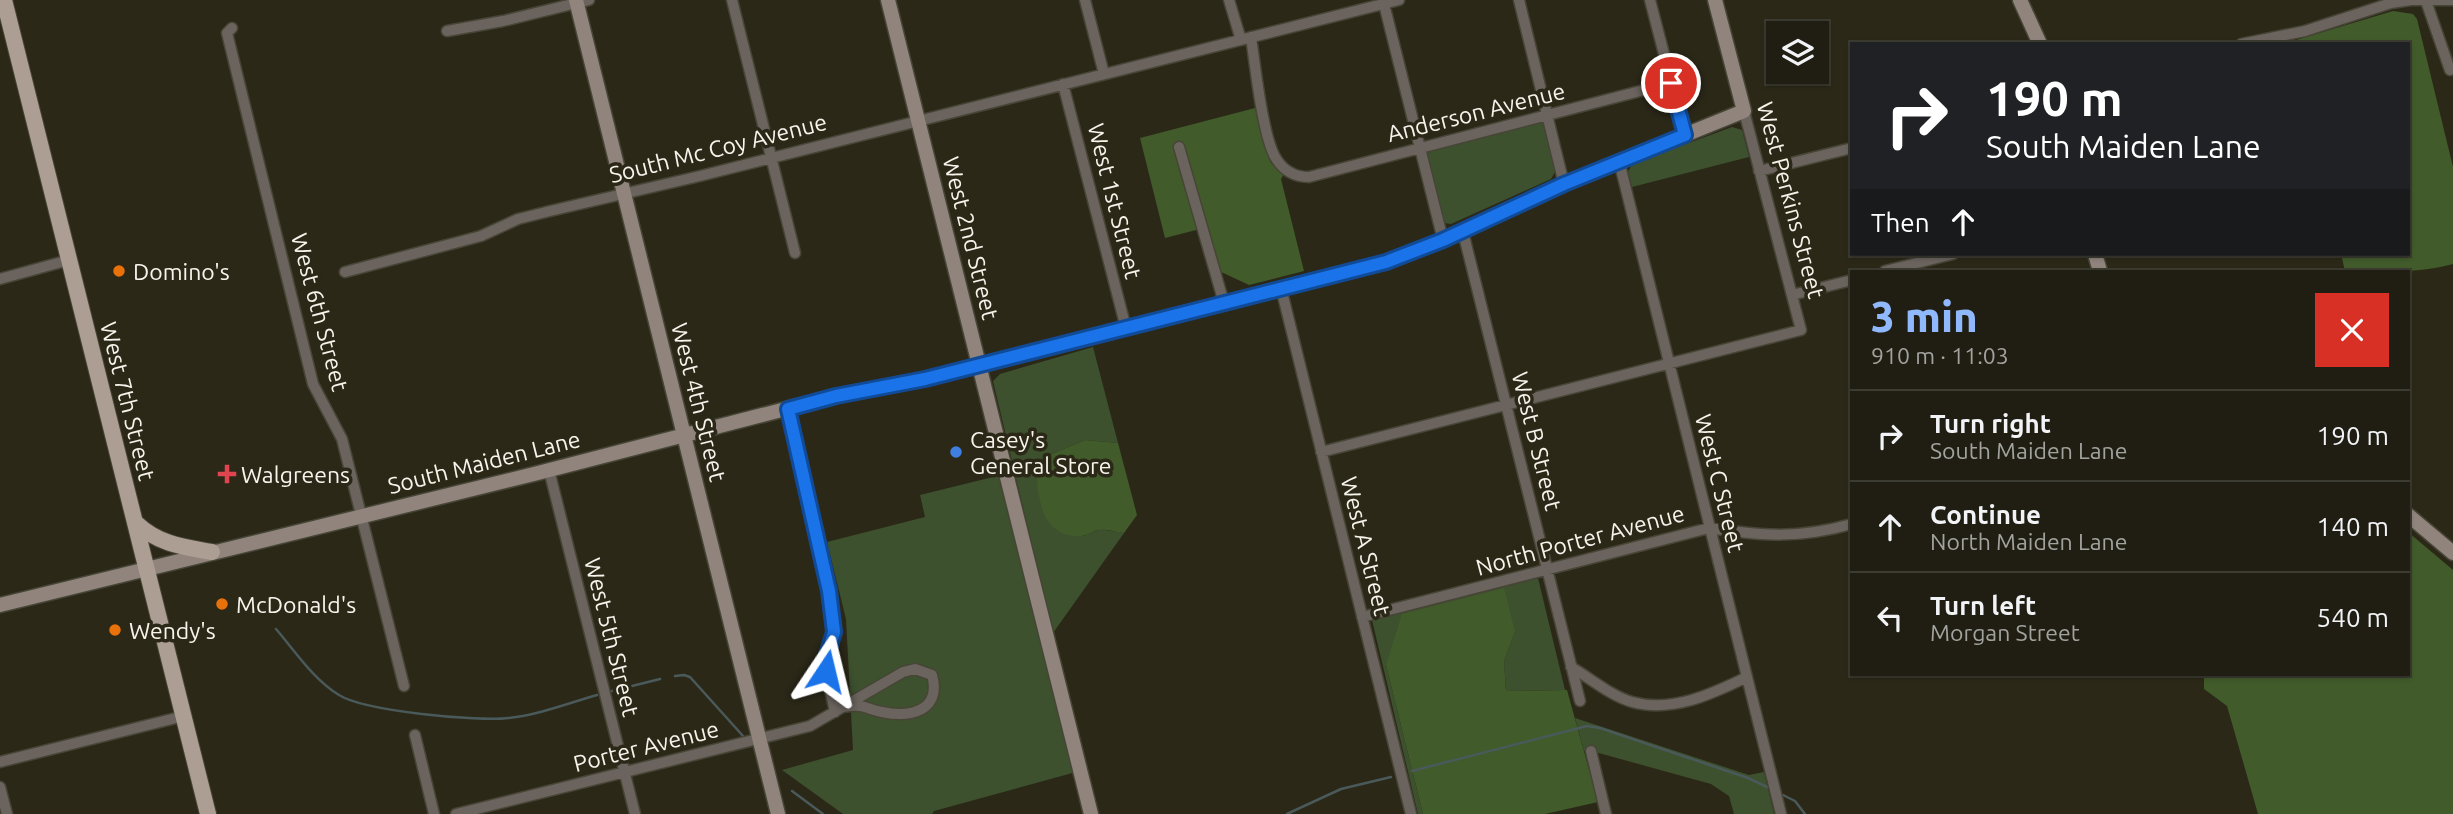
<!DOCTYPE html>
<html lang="en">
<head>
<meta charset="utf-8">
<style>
	:root { --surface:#201e12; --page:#28271b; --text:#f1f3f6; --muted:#a2a29f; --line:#3d3c32; --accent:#90b8fd }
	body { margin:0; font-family:Ubuntu,sans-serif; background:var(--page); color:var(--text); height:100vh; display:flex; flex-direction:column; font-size:26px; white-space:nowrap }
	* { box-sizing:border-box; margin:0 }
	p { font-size:23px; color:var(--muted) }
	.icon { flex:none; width:38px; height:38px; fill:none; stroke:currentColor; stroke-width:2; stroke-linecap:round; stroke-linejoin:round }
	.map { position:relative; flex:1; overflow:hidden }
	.side { position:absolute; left:1850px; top:270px; width:560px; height:406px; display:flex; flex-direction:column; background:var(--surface); border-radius:0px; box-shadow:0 2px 5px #0004,0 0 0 2px var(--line) }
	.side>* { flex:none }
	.guide { position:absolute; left:1850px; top:42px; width:560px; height:214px; border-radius:0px; box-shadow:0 2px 5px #0004,0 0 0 2px var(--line); background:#202124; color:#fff; overflow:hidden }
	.fabs { position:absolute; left:1766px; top:21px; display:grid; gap:14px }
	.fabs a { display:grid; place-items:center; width:63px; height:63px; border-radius:0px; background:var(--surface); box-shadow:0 2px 5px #0004,0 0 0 2px var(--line); font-size:35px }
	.pin { position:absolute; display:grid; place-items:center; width:60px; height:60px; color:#fff; margin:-30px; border:4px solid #fff; border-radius:50%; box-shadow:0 2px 7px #0007 }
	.me { position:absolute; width:77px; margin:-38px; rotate:10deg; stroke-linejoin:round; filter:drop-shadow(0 0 5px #0008) }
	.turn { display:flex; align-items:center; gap:24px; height:147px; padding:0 21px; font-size:32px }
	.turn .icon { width:91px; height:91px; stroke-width:2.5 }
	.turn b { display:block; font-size:49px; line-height:60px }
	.then { display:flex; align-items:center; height:66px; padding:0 21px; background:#0003; gap:14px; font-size:26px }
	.round { display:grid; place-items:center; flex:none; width:74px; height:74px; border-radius:0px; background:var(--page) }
	.overview { display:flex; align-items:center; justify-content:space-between; height:119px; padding:0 21px }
	h1 { font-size:42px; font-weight:800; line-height:52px; color:var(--accent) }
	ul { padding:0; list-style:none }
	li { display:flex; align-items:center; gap:21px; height:91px; padding:0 21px; border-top:2px solid var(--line) }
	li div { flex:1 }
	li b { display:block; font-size:26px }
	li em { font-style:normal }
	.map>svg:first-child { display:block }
	.green { fill:#3d512e }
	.forest { fill:#415b2b }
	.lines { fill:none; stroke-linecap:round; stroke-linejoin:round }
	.stream { stroke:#4a595a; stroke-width:2.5 }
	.street-casing { stroke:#474536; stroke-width:13 }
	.secondary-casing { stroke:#474536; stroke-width:17 }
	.primary-casing { stroke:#474536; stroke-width:18 }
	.street { stroke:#6a635e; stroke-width:10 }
	.secondary { stroke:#90847d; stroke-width:14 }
	.primary { stroke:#ad9e94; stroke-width:16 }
	.route-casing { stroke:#114b97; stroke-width:18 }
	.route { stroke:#1a73e8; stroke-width:12 }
	.food-dot { fill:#e8710a; stroke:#2b2818; stroke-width:2.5 }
	.shop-dot { fill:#3f7fe0; stroke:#2b2818; stroke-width:2.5 }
	.health-dot { fill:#e0444e; stroke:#2b2818; stroke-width:2.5 }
	.labels { text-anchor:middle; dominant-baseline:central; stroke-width:7; stroke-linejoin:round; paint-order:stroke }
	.street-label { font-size:23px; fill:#f6f4eb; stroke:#2b2818 }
	.poi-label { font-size:23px; fill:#f6f4eb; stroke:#2b2818; text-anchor:start }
</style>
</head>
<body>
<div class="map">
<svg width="2453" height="814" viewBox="0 0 2453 814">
	<rect width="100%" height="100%" fill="#2b2818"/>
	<path class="green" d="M1542 120 1555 172 1551 179 1451 224 1444 223 1426 152Z
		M1732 127 1742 130 1749 157 1632 187 1628 172 1632 164Z
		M1093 347 1118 443 1085 440 1042 458 1036 464 1083 536 1100 529 1124 533 1053 633 993 381 1000 374Z
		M1001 475 1076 772 934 811 932 814H843L782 770 853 750 846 619 827 542 925 517 920 495Z
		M1538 578 1565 690 1506 691 1504 661 1515 632 1386 665 1423 814H1418L1372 620Z
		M1575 718 1749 775 1764 772 1774 814H1734L1729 796 1711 784 1595 752 1584 751Z"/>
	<path class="forest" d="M2393 11 2413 14 2417 19 2453 167V264C2418 274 2381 271 2345 271L2341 254H2408V44H2283Z
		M1255 108 1271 163 1284 174 1281 179 1304 271 1249 285 1219 271 1200 229 1165 238 1140 138Z
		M1085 440 1118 443 1137 515 1124 533C1115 532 1105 528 1097 530 1092 532 1087 535 1082 536 1039 538 1038 496 1036 464L1042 458Z
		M2408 532 2453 570V814H2258L2227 706 2204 689V674H2408Z
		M1504 588 1515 632 1504 661 1506 691 1567 690 1598 802 1545 814H1423L1386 665 1402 614Z"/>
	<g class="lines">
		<path class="stream" d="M276 629C295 651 313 679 339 695 364 711 478 722 509 718 538 715 569 703 597 695
			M675 676 684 675 690 677 743 736
			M612 691 660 679
			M1412 771 1587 726 1600 728 1748 778 1767 787
			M792 791 823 814
			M1783 795 1795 801 1805 814
			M1287 814 1341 789 1391 777"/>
		<defs>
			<path id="street" d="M732 0 795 253
				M1085 0 1104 74
				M1229 0 1241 40
				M1383 0 1443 240
				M1519 0 1564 184
				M1650 0 1685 135
				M2426 1 2450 70
				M232 28 227 33 313 384 342 439 404 686
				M447 31 503 21 589 0
				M1251 37C1255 64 1263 141 1277 160 1285 172 1295 177 1309 177L1671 83
				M2241 44 2305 31 2391 3 2411 0H2452
				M1063 84 1126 328
				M1179 147 1224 303
				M1619 161 1781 814
				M1759 171 1852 148
				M1463 232 1580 701
				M1885 271 1953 254
				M345 272 481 236 518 219 550 211 700 176 1399 0
				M0 279 69 260
				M1281 288 1411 814
				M1792 295 1852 280
				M788 409 829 591 834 632 826 658V671L835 712
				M1321 452 1801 330 1744 111
				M549 470 635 814
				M1362 617 1709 528C1763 536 1798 539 1852 524
				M1571 667C1590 678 1611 696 1632 702 1672 713 1712 694 1747 677
				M415 735 434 814
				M1591 751 1606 814
				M0 762 184 716
				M0 787 7 814
				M456 814 810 726 903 672 915 669 932 675C942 711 910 718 882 712 874 711 867 707 860 706 854 705 849 706 843 707"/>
			<path id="secondary" d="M576 0 778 814
				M888 0 1091 814
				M2020 0 2040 44
				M2095 254 2100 271
				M2408 515 2453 553
				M0 605 534 474 836 396 925 379 1386 262 1443 240 1564 184 1744 111 1715 0"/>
			<path id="primary" d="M4 0 208 814
				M136 523C158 544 183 547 212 552"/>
		</defs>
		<use href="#street" class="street-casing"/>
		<use href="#secondary" class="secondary-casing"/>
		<use href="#primary" class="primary-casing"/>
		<use href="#street" class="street"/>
		<use href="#secondary" class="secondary"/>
		<use href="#primary" class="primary"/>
	</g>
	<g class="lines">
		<defs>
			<path id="route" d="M826 671V658L834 632 829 591 788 409 836 396 925 379 1386 262 1443 240 1564 184 1685 135 1671 83"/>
		</defs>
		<use href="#route" class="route-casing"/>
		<use href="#route" class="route"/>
	</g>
	<g class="food-dot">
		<circle cx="119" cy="271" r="7"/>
		<circle cx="222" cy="604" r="7"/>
		<circle cx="115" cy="630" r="7"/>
	</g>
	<circle class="shop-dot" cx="956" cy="452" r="7"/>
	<path class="health-dot" d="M223.5 463.5h7v7h7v7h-7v7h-7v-7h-7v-7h7z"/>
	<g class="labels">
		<g class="street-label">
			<text transform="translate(1476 112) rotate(-14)">Anderson Avenue</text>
			<text transform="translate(718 148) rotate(-14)">South Mc Coy Avenue</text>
			<text transform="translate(1791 200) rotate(75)">West Perkins Street</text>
			<text transform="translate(1115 201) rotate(76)">West 1st Street</text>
			<text transform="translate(971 238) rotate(76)">West 2nd Street</text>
			<text transform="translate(320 312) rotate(75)">West 6th Street</text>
			<text transform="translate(128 401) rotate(76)">West 7th Street</text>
			<text transform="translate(699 402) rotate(76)">West 4th Street</text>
			<text transform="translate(1537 441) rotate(76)">West B Street</text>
			<text transform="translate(484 462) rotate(-14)">South Maiden Lane</text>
			<text transform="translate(1720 483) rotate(76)">West C Street</text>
			<text transform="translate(1580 540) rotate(-15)">North Porter Avenue</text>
			<text transform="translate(1366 546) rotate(76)">West A Street</text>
			<text transform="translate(612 637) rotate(76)">West 5th Street</text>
			<text transform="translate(646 746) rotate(-14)">Porter Avenue</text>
		</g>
		<g class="poi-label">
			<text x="133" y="271">Domino's</text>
			<text x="970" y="439">Casey's<tspan x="970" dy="26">General Store</tspan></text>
			<text x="241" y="474">Walgreens</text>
			<text x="236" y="604">McDonald's</text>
			<text x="129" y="630">Wendy's</text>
		</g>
	</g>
</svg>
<div class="fabs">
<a><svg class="icon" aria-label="layers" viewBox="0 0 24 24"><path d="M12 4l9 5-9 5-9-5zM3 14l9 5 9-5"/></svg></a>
</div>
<div class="pin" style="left:1671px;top:83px;background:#d93025"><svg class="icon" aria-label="arrive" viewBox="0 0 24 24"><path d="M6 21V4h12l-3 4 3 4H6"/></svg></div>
<svg class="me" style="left:826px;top:671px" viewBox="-20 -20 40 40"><path d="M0-17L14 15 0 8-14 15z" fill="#1a73e8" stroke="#fff" stroke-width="4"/></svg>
<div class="guide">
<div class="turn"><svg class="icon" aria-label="right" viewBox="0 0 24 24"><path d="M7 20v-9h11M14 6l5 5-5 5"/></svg><div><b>190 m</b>South Maiden Lane</div></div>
<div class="then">Then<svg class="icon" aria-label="ahead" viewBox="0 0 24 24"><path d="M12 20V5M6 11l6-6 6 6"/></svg></div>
</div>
<section class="side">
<div class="overview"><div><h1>3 min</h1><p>910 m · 11:03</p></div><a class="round" style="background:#d93025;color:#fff"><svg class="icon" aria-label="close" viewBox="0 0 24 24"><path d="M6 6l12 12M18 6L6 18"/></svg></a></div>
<ul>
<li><svg class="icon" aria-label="right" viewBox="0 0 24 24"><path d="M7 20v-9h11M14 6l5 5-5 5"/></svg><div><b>Turn right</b><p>South Maiden Lane</p></div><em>190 m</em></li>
<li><svg class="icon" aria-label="ahead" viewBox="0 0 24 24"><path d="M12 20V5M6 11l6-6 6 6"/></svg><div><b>Continue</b><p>North Maiden Lane</p></div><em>140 m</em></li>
<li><svg class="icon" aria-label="left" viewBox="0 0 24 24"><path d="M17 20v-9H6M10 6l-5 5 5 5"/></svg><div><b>Turn left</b><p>Morgan Street</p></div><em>540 m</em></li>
</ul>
</section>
</div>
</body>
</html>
